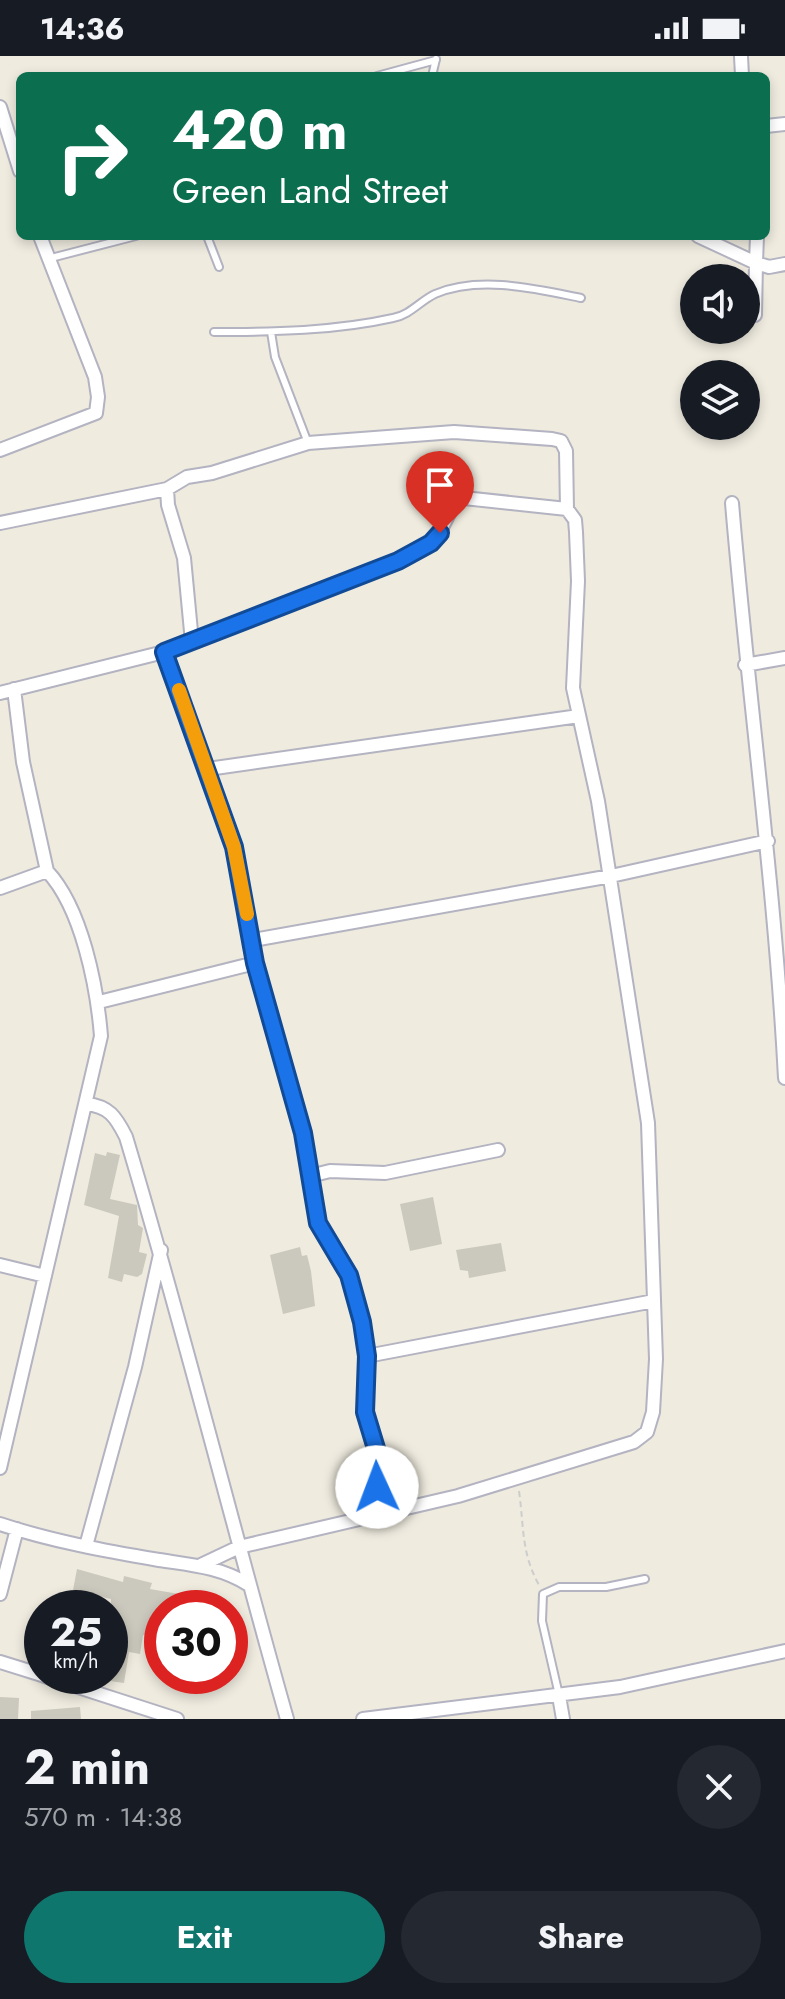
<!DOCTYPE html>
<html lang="en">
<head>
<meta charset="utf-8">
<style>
	:root { --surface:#171b24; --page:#242831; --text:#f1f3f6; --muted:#9ea1a6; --accent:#0f766e }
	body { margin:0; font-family:Jost,sans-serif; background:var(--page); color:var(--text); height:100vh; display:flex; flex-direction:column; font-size:30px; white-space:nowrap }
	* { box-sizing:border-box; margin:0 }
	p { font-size:26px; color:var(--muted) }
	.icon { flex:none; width:44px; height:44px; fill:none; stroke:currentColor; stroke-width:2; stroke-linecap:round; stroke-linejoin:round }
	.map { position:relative; height:1663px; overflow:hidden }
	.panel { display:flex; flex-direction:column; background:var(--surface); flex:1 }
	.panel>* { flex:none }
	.top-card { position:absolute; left:16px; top:16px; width:754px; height:168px; border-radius:12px; box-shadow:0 4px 12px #0003; background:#0b6e4f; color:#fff; overflow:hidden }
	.fabs { position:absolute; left:680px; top:208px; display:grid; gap:16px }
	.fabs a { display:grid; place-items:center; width:80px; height:80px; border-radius:50%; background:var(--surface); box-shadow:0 4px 12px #0003; font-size:40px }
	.speed { position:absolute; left:24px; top:1534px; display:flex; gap:16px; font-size:40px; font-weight:700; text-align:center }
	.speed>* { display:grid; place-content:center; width:104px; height:104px; border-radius:50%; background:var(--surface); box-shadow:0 4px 12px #0003; line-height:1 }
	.speed small { font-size:20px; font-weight:400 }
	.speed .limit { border:12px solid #d22; background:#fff; color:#111 }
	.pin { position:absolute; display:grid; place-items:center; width:68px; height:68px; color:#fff; margin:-82px -34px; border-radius:50% 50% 50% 0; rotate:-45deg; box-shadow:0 0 8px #0007 }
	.pin .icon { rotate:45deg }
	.me { position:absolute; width:88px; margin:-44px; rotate:358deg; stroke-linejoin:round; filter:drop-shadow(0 0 6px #0008) }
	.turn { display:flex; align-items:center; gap:28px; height:168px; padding:0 24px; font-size:36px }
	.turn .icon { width:104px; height:104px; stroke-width:2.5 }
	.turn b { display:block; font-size:56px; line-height:68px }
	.round { display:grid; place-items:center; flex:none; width:84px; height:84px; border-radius:42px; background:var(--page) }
	.headline { display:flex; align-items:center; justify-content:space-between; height:136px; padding:0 24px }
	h1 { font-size:48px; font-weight:700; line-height:60px }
	.cta { display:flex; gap:16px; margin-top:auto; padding:16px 24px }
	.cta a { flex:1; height:92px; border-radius:48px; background:var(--accent); color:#fff; font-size:32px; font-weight:700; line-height:92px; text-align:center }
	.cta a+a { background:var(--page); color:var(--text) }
	.status { display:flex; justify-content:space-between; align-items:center; height:56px; padding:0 40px; background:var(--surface); direction:ltr }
	.status svg { height:22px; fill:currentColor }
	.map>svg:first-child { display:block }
	.building { fill:#cbc9bd }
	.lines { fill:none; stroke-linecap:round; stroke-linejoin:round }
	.lane-casing { stroke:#b3b3c1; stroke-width:10 }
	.street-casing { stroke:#b3b3c1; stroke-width:16 }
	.path { stroke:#cdcdcd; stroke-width:2; stroke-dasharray:6 4; stroke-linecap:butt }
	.lane { stroke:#fff; stroke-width:6 }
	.street { stroke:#fff; stroke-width:12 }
	.route-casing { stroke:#114b97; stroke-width:20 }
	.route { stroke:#1a73e8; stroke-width:14 }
	.slow { stroke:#f59e0b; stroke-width:14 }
</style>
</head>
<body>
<div class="status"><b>14:36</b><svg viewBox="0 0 49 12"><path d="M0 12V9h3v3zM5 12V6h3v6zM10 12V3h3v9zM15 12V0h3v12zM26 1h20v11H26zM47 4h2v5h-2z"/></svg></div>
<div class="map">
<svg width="785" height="1663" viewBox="0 0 785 1663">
	<rect width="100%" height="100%" fill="#efebdf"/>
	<path class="building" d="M107 1096 120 1099 110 1143 137 1149 138 1169 143 1172 139 1196 147 1198 142 1218 137 1221 124 1218 122 1226 108 1222 119 1160 84 1149 95 1097 106 1100Z
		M433 1141 442 1188 410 1195 400 1148Z
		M501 1187 506 1215 469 1222 468 1215 460 1214 456 1194Z
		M300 1191 302 1200 307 1199 311 1215 315 1250 283 1258 270 1199Z
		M77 1513 123 1526 124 1520 152 1527 150 1533 179 1538 187 1552H162V1582L143 1579 140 1598 129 1596 124 1627 110 1625 111 1543 73 1534Z
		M0 1641 19 1642 18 1663H0Z
		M80 1651 81 1663H31V1655Z"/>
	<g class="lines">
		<defs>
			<path id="lane" d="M377 20 436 4
				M432 20 436 3
				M207 180 219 211
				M47 203 136 180
				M214 276C273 276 335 275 393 262 410 259 420 245 435 238 480 219 536 233 581 242
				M271 276 275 301 308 387
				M559 1639 542 1565 543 1538 559 1531H606L645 1523"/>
			<path id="street" d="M741 0 742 20
				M0 51 20 115
				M766 70 785 68
				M698 180 756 207 755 259
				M757 180 756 207 769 211 785 208
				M0 394 96 357 98 341 95 321 40 180
				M167 433 168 449 184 502 192 586
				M732 447C748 639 775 830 785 1022
				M0 467 167 433 187 421 212 417 308 387 454 376 552 383 561 385 566 395 567 453 575 464 576 476 578 525 573 632 598 745 648 1067 656 1303 653 1356 647 1376 634 1386 458 1440 239 1491 201 1509
				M164 596 234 791 255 907 303 1077 318 1167 349 1219 362 1266 367 1300 365 1356 379 1414 366 1460
				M745 609 785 602
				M0 637 164 596 398 505 436 483 456 444 464 442 567 453
				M208 713 579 660
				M0 832 47 815
				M253 884 611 820 768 785
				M99 946 255 907
				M86 1048C109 1050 116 1061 126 1081 184 1274 232 1469 287 1663
				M310 1120 330 1115 385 1117 498 1094
				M0 1209 45 1220
				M367 1300 654 1245
				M0 1412 101 980C97 931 82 852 47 815L23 706 14 633
				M0 1468C51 1485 106 1495 159 1504 192 1509 221 1511 249 1529
				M86 1490 135 1311 161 1194
				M0 1538 17 1473
				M0 1606 42 1619
				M44 1620 177 1663
				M559 1640 563 1663
				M363 1663 620 1631 785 1595"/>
		</defs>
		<use href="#lane" class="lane-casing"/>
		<use href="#street" class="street-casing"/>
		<path class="path" d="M519 1435C524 1470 521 1497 539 1529"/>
		<use href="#lane" class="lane"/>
		<use href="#street" class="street"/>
	</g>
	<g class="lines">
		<defs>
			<path id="route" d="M377 1431 378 1399 365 1356 367 1300 362 1266 349 1219 318 1167 303 1077 255 907 234 791 164 596 398 505 431 487 440 477"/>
		</defs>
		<use href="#route" class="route-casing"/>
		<use href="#route" class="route"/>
		<path class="slow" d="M179 634 234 791 247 858"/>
	</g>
</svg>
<div class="fabs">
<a><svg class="icon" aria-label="sound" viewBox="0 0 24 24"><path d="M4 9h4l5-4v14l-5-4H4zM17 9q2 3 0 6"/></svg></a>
<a><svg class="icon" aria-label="layers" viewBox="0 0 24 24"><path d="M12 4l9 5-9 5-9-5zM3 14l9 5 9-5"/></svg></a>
</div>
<div class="speed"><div>25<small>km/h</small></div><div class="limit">30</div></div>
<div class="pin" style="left:440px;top:477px;background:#d93025"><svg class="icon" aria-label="arrive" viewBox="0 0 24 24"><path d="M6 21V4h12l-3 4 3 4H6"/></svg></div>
<svg class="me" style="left:377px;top:1431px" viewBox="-20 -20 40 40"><circle r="19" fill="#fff"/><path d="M0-13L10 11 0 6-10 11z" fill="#1a73e8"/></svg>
<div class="top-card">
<div class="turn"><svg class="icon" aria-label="right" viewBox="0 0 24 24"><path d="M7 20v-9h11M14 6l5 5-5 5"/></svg><div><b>420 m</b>Green Land Street</div></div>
</div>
</div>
<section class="panel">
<div class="headline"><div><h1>2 min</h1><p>570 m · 14:38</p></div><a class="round"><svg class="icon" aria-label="close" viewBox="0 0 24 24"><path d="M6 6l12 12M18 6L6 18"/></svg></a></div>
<div class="cta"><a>Exit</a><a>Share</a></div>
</section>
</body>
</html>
